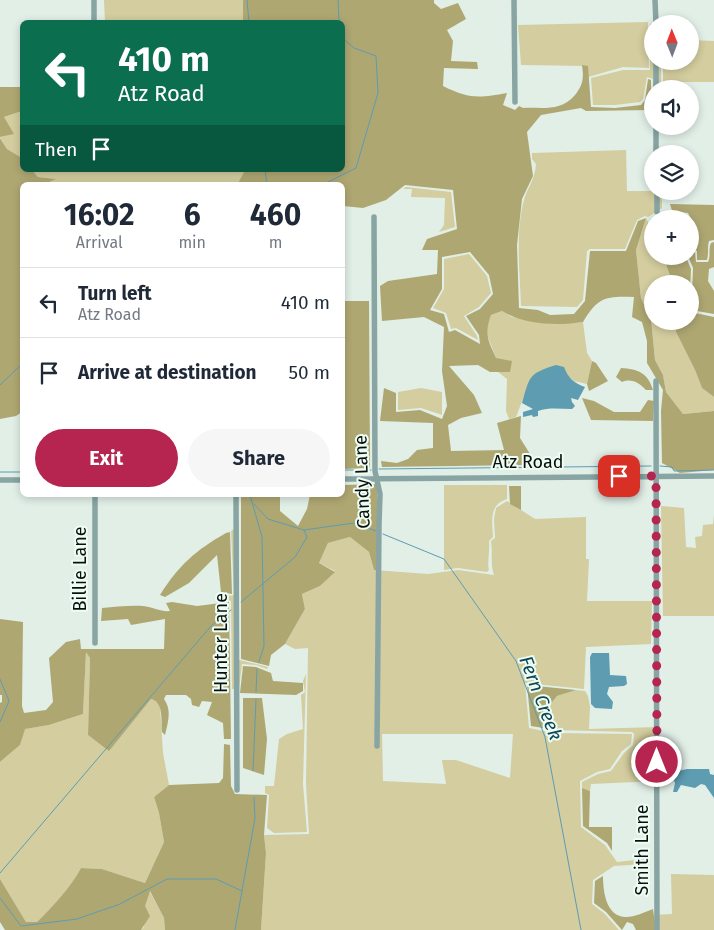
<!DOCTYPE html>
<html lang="en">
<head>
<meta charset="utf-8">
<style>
	:root { --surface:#fff; --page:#f6f6f7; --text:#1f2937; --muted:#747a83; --line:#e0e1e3; --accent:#b5254f }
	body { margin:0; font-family:"Fira Sans",sans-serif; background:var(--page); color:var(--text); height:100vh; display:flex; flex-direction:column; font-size:19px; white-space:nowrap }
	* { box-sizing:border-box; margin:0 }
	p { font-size:16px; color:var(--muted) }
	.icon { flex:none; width:28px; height:28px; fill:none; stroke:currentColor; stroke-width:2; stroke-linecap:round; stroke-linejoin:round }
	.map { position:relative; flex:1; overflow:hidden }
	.details { position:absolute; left:20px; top:182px; width:325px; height:315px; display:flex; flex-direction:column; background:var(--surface); border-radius:8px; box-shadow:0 2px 8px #0003 }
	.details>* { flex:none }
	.banner { position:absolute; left:20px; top:20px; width:325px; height:152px; border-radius:8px; box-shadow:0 2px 8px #0003; background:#0b6e4f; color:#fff; overflow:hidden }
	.needle { width:32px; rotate:359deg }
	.buttons { position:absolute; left:644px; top:15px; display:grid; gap:10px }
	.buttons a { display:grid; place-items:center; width:55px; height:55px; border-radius:50%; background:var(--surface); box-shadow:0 2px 8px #0003; font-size:25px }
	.pin { position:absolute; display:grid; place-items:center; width:42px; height:42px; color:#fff; margin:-21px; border-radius:10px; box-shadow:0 2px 8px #0006 }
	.me { position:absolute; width:55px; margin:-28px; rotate:0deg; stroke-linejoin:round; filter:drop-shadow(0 0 4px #0008) }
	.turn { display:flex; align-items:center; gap:18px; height:105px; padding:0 15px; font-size:22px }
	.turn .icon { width:65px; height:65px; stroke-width:2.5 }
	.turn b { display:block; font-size:35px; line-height:42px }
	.then { display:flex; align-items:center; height:48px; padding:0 15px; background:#0003; gap:10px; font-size:19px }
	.eta { display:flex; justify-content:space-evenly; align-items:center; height:85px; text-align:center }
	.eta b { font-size:30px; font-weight:700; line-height:35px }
	.action { display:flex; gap:10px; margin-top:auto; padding:10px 15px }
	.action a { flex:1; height:58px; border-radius:30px; background:var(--accent); color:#fff; font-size:20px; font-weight:700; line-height:58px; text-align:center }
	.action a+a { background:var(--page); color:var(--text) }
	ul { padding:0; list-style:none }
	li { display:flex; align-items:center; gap:15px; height:70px; padding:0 15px; border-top:1px solid var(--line) }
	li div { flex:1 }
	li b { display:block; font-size:19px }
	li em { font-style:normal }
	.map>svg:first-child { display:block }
	.green { fill:#d3cd9f; fill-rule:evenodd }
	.forest { fill:#afa772; fill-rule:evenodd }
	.water { fill:#5d9cb1 }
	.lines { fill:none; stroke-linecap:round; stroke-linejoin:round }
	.stream { stroke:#5d9cb1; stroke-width:1 }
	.minor { stroke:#88a5a3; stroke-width:5.5 }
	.route { stroke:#b5254f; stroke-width:9; stroke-dasharray:0 16.2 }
	.labels { text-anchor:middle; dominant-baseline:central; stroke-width:4; stroke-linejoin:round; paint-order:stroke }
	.street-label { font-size:18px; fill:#0a0f0c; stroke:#eefdf4 }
	.water-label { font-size:19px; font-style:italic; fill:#0f4756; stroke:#eefdf4 }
</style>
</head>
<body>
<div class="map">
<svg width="714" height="930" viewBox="0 0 714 930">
	<rect width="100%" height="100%" fill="#e1efe7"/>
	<path class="green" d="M104 0H243V22H105Z
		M648 22 649 68 623 67 588 77 587 66 521 65 518 25Z
		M655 23 652 24V61H661V83H656L655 89H653V79L647 77 643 99 640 102 615 105H593L591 78 623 70H650V24Z
		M690 40 714 41V82H663V61H690Z
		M22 111V158L7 149 0 137 13 134 4 117Z
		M626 150 627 191H662V208L648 217 645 216 637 220 625 249H590L587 251 583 300 577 307 521 306C520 272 515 234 524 200 528 186 535 180 536 164L532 159V153Z
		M32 170H245L237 185H42L55 179 38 177Z
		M406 187 451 192 455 227 439 232 444 225 445 198 411 197 412 189H403Z
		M646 218 652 230V256H663L673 284H652V321H674L676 332 695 370 702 388 714 397V411L683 414 666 392 663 375 655 360 651 319 641 298 636 250Z
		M469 254 487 276 491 293 479 307 464 316 477 336 478 340 456 328 451 329 446 313 433 308 444 289V259Z
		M502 311 512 317 576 323 583 322 587 353 592 361 587 384 574 381 567 375 524 396 516 417 509 419 506 411 507 379 498 372 510 371 496 358 485 329 491 315Z
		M421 388 442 392V415L421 408 398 410V392Z
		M444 485H507V499C489 505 492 520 493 537L489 541C490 549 487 564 489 570L487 572 458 568 444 570Z
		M507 501 535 519 586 517V559H589L587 601H652L651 644 586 647 584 689 525 683 529 728 553 733 632 734 631 744 622 751 610 769 597 772 580 781 581 827 605 845 617 862 644 859V864L614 866 593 880 592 904 605 914 619 930H261L266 853 264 835 309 834 306 784 308 648 295 649 285 644 305 609 302 594 320 586 335 571 319 563 328 543 350 537 369 552 374 570 428 574 458 570 494 575C490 564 493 554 491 541L495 538 494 519 496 508ZM382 734H513L510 778 456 760H442L446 784 383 781Z
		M661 506 684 508 686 547 696 548 695 537 702 536 703 525 713 524 714 514V616H663Z
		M239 525V660L268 667 267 669 256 665 242 664 239 689H232L231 602 230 600 220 601V594L232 596 234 594 231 531Z
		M86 651 90 658 88 735 109 750 151 699 155 700 160 706 163 753 169 785 154 797 159 813 164 842 145 883 102 869 81 868C70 888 53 906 37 922H26L0 879V762L20 745 24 729 49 725 83 714Z
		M306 674 303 784 307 832 274 833 267 828 269 795 265 793V786H274L279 739 287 734 303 729 301 695 305 692 303 681Z
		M576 690 585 691 588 696 590 706 589 729 657 727V781L591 784 590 791 582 788V782L598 774 611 771 624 753 633 745 634 734 632 732 553 730 543 728 542 715 557 696Z
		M671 874 714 875V930H656L653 915 672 914Z
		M149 890 164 918 165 930H141L144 927 145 906Z"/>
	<path class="forest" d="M243 0H434V3L441 9 458 3 466 19 447 30 453 41 451 61 477 62 478 69 444 68 443 86C469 99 479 98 507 93L503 105 515 110 519 106 523 108C544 107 560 112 575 95 583 85 584 78 582 65L588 66 591 107 615 108 641 105 645 100 648 79 651 80V110L586 111 581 108 541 115 527 132 533 176 522 199 517 245 519 308 538 310 550 315 574 314 585 301 590 251H626L638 221 646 218 636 250 641 298 651 319 655 360 663 375 666 392 683 414 714 411V470L680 473 662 463 661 411 663 390 647 363V341L642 322 632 317 634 297C606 296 598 297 583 322 558 326 524 325 502 311L491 315C484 334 488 340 496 358L512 361 510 372H490L478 365 449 366 474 395 482 413 461 418 448 425 451 451 504 450 497 423 521 416 520 438 537 465 382 467 381 461 397 463 408 459 417 450 433 448V423L380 421 384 388 396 393V412L420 410 442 419 447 406 442 371 444 327 424 317 382 321 380 286 388 281 437 274 438 250H422L427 239 457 229 453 190 405 185 386 200 363 208 343 206 342 185H237L245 170H342V22H243ZM470 252 489 275 493 294 480 309 466 316 479 335 480 344 455 330 449 332 444 314 430 310 442 289V257Z
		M0 87H22V111L4 117 14 134 0 137Z
		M0 138 7 149 22 158V170H32L38 177 56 179 42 185H22V412L16 416 0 419Z
		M670 204 714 205V240L709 241C707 249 709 253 707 260H697V251L690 247 692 221 688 213 672 211Z
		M714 242V267L709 269 708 281 714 291V314L697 311 692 292 693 268 688 256H690V249L695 252 696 262H708C711 256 708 250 711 243Z
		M663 256 686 257 691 269 690 293 695 313 714 317V397L702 388 695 370 676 332 674 321H690V284H673Z
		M342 301H369L370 468 343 469Z
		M592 361 596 363 608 381 589 391 587 384Z
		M621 368C638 369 648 373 653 390H646C639 383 632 378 622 382L616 377Z
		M582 398 594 401 614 412H640L648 400 654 401 653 421 591 420Z
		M377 484 379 570H374L369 552 350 537 328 543 319 563 335 572 320 586 302 594 305 609 285 644 271 655 269 666 241 659V495H280V511L298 526 307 509 310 495H342L343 485Z
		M509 486H521V510L510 504Z
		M230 532 232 594 221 592 217 555 189 583 165 597 160 595C179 565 196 550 226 533Z
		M172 602 197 606 229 602 231 739H224L223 723 207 715 212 702 202 701 199 707 192 705 191 699 186 695H166L164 699C172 710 168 722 165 735L162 732C161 721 164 702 151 699L109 751 88 735 90 658 86 652 83 714 49 725 25 729 20 745 0 762V703L2 702V695H0V619L23 622 22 706 24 713 46 710 53 702 49 658 66 642 80 639 81 649H164L165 619 131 625 128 619 101 621 102 608C115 607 130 605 143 606 153 607 161 612 170 611L166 603Z
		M243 666 256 667 271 673 273 681 303 683V691L296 695 240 693Z
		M527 685 576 690 557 696 542 715 543 728 531 726Z
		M243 698H262L267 739 264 775 243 768Z
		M224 744 230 745 231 786 235 794 267 795 264 835 266 853 261 930H165L164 918 150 891 145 906 150 916 141 930H5L0 922V879L26 922H37C53 906 70 888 81 868L102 869 145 883 164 842 159 813 154 797 169 785 219 783 223 778Z
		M582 788 590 791 589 827H612V851L607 843 583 826Z
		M603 876C603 891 606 917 626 917 635 917 645 912 653 909L656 930H636L633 924 627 922 622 930 606 912 594 903 595 881Z"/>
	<path class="water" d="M556 365 564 367C568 378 574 383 585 387L578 400 571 398 572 402 575 406 572 409C560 409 549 407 538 411V416L533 417 532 415 523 417V412L533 409 522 403C530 376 528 374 556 365Z
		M592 653H609L610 675 626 676 627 684 624 686 609 687 607 694 613 702 612 709 595 708 591 704 590 657Z
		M687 769H709L710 774 714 775V798L705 785 701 784 695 788 681 785 677 792H673L675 783 673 778 678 771Z"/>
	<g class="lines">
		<path class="stream" d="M247 0 249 22
			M338 0 339 22
			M265 170 267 185
			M322 185 356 168 378 93 376 56 354 48 342 38
			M0 385 22 364
			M660 466 672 467 674 471 714 470
			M379 469 651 466
			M342 470H371
			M0 472H22
			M250 495 262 537 264 646 259 662
			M254 504 268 519 304 530 354 523 376 531
			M383 534 444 559 516 661 545 737 581 930
			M241 602 295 557 307 537 304 530
			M0 679 9 701 0 722
			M256 692 257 669
			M253 771 256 699
			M0 873 211 626 231 610
			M0 898 21 926 77 919 120 904 167 879H216L242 891
			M235 930 255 818 254 797"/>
		<path class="minor" d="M94 0V22
			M514 0 515 102
			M655 0 656 24
			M656 61V89
			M656 126V154
			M657 191V212
			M374 217 375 471 380 494 379 524 377 746
			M656 381 657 930
			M342 479 714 476
			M0 480H22
			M95 495V643
			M236 495 237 790"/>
	</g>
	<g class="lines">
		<path class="route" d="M619 476H656L657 762"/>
	</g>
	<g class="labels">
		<g class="street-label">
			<text x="528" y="462">Atz Road</text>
			<text transform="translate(362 482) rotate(-92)">Candy Lane</text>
			<text transform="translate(80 569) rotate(-90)">Billie Lane</text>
			<text transform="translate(221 643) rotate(-90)">Hunter Lane</text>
			<text transform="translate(642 850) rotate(-90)">Smith Lane</text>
		</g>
		<g class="water-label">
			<text transform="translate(541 698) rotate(69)">Fern Creek</text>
		</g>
	</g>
</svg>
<div class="buttons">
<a><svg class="needle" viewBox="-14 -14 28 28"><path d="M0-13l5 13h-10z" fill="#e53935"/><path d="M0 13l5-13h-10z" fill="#747a83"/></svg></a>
<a><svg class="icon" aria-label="sound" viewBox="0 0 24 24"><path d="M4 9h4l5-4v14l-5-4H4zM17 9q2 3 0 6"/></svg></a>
<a><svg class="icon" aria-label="layers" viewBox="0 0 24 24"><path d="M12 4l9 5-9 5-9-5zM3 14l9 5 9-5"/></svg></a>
<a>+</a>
<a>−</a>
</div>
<div class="pin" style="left:619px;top:476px;background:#d93025"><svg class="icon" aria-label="arrive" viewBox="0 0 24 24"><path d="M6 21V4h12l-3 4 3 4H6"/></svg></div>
<svg class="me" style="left:657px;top:762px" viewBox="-20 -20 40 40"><circle r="17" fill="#b5254f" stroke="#fff" stroke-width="3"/><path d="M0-11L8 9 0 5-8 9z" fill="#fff"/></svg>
<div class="banner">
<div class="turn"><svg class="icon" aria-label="left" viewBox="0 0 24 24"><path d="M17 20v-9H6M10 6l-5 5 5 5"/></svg><div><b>410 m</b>Atz Road</div></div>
<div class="then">Then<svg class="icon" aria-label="arrive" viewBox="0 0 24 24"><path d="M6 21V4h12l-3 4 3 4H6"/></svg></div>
</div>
<section class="details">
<div class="eta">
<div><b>16:02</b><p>Arrival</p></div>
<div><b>6</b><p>min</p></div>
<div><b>460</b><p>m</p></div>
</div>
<ul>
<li><svg class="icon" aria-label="left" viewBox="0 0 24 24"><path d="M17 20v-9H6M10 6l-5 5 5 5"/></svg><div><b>Turn left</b><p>Atz Road</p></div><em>410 m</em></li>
<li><svg class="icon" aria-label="arrive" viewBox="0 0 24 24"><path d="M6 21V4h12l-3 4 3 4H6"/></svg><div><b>Arrive at destination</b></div><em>50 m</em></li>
</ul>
<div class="action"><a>Exit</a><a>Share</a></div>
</section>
</div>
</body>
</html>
